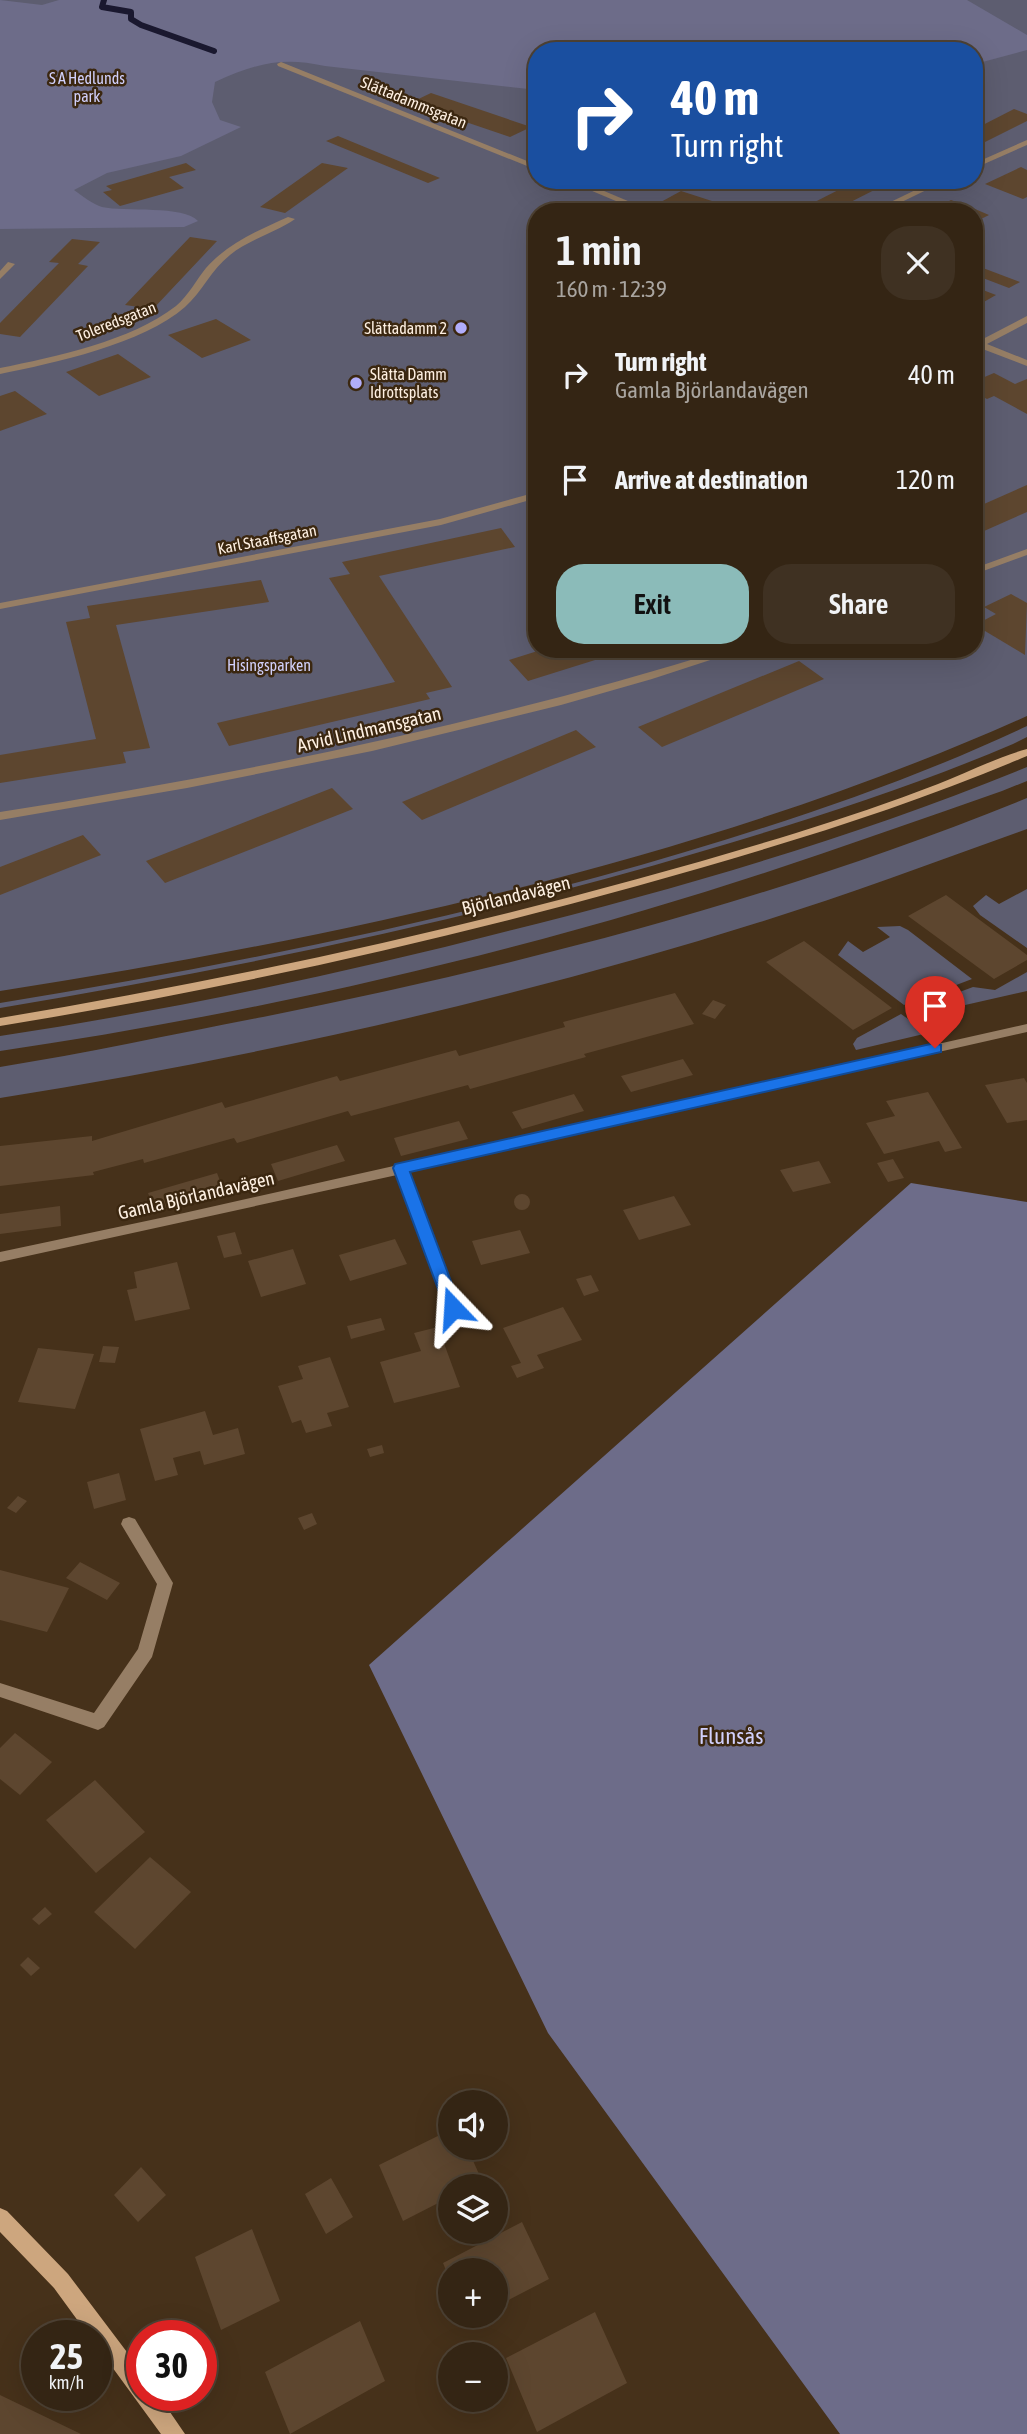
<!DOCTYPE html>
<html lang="en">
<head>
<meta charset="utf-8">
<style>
	:root { --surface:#342514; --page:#3f3122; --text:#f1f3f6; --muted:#a9a5a0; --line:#4e4234; --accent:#8bbbb9 }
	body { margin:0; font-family:"Asap Condensed",sans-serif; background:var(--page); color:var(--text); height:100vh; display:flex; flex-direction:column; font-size:26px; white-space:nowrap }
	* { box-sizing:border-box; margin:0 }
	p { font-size:23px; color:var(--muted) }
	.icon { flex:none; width:38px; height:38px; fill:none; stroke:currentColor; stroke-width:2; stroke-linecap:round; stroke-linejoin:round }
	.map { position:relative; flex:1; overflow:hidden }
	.details { position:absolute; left:528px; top:203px; width:455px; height:455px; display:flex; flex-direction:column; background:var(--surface); border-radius:28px; box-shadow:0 7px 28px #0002,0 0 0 2px var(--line) }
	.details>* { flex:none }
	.guide { position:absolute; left:528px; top:42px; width:455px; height:147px; border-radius:28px; box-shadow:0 7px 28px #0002,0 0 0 2px var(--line); background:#1a4fa0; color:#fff; overflow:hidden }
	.buttons { position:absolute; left:438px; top:2090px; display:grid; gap:14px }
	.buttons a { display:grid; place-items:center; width:70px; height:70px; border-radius:50%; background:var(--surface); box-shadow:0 7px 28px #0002,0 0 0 2px var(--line); font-size:35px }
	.speed { position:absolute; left:21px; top:2320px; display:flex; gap:14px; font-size:35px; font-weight:700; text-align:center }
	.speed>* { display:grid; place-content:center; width:91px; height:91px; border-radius:50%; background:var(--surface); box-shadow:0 7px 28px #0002,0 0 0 2px var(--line); line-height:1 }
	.speed small { font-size:18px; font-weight:400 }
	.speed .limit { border:10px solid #d22; background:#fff; color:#111 }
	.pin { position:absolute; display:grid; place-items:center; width:60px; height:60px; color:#fff; margin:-72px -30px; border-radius:50% 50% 50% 0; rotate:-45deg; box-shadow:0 0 7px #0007 }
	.pin .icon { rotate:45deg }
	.me { position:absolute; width:77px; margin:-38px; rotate:340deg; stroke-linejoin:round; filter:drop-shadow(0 0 5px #0008) }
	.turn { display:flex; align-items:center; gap:24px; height:147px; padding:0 28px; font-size:32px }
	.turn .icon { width:91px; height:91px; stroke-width:2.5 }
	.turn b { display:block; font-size:49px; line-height:60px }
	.round { display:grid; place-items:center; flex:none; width:74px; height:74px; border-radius:28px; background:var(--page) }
	.overview { display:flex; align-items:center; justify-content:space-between; height:119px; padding:0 28px }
	h1 { font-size:42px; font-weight:600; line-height:52px }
	.action { display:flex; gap:14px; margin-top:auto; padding:14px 28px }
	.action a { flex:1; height:80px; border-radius:28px; background:var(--accent); color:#111; font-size:28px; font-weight:600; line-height:80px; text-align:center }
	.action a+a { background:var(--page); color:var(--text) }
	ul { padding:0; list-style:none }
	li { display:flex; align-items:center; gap:21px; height:105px; padding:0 28px }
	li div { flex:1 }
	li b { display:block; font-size:26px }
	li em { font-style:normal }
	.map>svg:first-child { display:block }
	.green { fill:#5d5d70; fill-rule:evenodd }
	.forest { fill:#6d6c89 }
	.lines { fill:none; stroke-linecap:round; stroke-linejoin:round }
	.stream { stroke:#1a182f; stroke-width:6 }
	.building { fill:#5d462f }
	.street { fill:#967e65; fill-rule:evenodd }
	.secondary { fill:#cda67e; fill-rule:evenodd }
	.route { fill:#1a73e8; stroke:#114b97; stroke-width:2 }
	.poi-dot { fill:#b1adfa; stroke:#3b2710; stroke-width:2.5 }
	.labels { text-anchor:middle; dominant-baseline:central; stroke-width:5; stroke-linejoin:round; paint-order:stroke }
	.far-park-label { font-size:16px; fill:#d1d0fb; stroke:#3b2710 }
	.far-street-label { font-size:16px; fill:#fef0e2; stroke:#3b2710 }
	.far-poi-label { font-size:16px; fill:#fef0e2; stroke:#3b2710; text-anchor:end }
	.street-label { font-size:19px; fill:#fef0e2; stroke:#3b2710 }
	.near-park-label { font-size:23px; fill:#d1d0fb; stroke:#3b2710 }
</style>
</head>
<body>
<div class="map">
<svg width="1027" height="2434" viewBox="0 0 1027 2434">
	<rect width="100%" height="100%" fill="#46311a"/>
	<path class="green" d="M0 0H1027V716C708 859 345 937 0 991ZM537 51H975V180H537ZM537 212H975V649H537Z
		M1027 726V737L1013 744C912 787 808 820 703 851 472 920 237 968 0 1008V1003C231 965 461 919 685 852 802 817 917 778 1027 726Z
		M1027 767V781L1002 791C884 832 766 875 645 910 435 972 217 1019 0 1051V1036C171 1010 341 974 508 931 684 887 859 836 1027 767Z
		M1027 798V829C938 861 850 894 760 922 512 1000 256 1057 0 1098V1067C88 1053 175 1034 263 1017 522 965 781 898 1027 798Z
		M1027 889V948L980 915 973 906 986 895 999 904Z
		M900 926 908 930 972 979 904 1005 838 955 848 941 863 952 890 937 877 927Z
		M1027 972V991L930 1013 936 1029 911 1010 973 987 995 990Z
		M901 1014 928 1033 856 1050 853 1044 857 1038Z"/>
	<path class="forest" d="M0 0 42 5 59 0H967L1027 35V50L975 64V51H537V90L325 66C281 56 255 64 215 82L212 102 220 120 241 127 181 156 107 173 74 190C82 196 93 204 102 207 124 212 184 205 198 221L184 227 0 229Z
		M911 1183 1027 1202V2434H840L548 2033 369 1665Z"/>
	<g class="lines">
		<path class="stream" d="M104 0 102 7 131 12V19L141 25 214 51"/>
	</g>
	<path class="building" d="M431 93 531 127 510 137 410 103Z
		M1014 109 1027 114V121L975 147V129Z
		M338 136 440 178 428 183 326 141Z
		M186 163 196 170 169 177 184 188 120 206 103 192 112 190 106 186Z
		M322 163 348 168 285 213 260 207Z
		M1021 167 1027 170V197L1023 199 985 184Z
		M617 180H654L639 188Z
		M858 180H894L831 212 801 209Z
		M681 191 743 211V212H686L659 203Z
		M951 200 975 209 989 215 975 222V212H928Z
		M190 237 217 241 153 309 125 305Z
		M72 239 100 242 78 264 88 266 20 337 0 334V323L59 263 49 262Z
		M975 265 1020 282 1009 288 975 275Z
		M975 287 996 295 975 307Z
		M216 319 251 340 202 358 168 335Z
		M118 354 151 377 99 396 66 372Z
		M994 373 1015 384 1027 379V414L994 396 987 399 979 395 983 393 975 389V381Z
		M15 391 47 414 0 431V396Z
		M1027 485V512L975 535V508Z
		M501 528 515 547 379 576 452 687 426 693 430 699 229 746 217 723 395 682 329 578 350 574 342 562Z
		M261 580 269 602 116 625 150 748 123 752 126 763 0 783V755L96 739 66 622 90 618 87 606Z
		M1011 594 1027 603 1025 655 975 625 996 614 984 607Z
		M544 649H627V650L528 681 509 660Z
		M799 661 824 679 662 747 638 727Z
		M576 730 596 747 422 820 402 802Z
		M332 788 353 809 165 883 146 861Z
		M83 835 101 855 0 895V867Z
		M946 895 1027 955V960L994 979 908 916Z
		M804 941 824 956 892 1008 853 1030 766 962Z
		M675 993 694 1024 584 1054 586 1057 470 1089 468 1085 351 1116 348 1111 237 1143 234 1138 144 1163 143 1159 93 1172 94 1175 0 1186V1146L92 1136V1141L222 1102 225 1108 337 1076 340 1081 456 1050 459 1056 565 1027 563 1022Z
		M713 1000 726 1005 715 1019 702 1014Z
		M683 1059 693 1075 631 1092 621 1076Z
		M1024 1078 1027 1083V1120L1007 1123 985 1085Z
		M928 1092 962 1148 945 1152 939 1141 884 1154 866 1123 895 1116 886 1101Z
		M574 1094 584 1111 522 1129 512 1112Z
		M459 1121 468 1139 401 1156 394 1138Z
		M337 1145 345 1161 278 1181 271 1164Z
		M893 1159 904 1178 888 1182 877 1163Z
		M819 1161 831 1183 793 1192 780 1170Z
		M217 1173 224 1191 155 1211 148 1193Z
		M514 1202a8 8 0 1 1 16 0a8 8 0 1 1-16 0Z
		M674 1196 691 1225 639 1240 623 1210Z
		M60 1206 61 1226 0 1234V1214Z
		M520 1230 530 1253 481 1265 472 1241Z
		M235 1232 242 1254 224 1258 217 1236Z
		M395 1239 407 1264 350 1281 339 1255Z
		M293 1249 306 1284 261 1297 248 1261Z
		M177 1262 190 1309 135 1321 127 1290 137 1288 134 1272Z
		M591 1275 599 1291 584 1296 576 1279Z
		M563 1307 582 1340 537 1355 544 1368 517 1378 511 1366 521 1363 503 1328Z
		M381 1318 385 1330 351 1339 347 1326Z
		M438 1327 460 1387 394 1403 380 1362 421 1351 414 1333Z
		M103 1346 119 1347 115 1363 99 1362Z
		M38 1348 94 1354 75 1409 18 1402Z
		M330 1357 349 1407 327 1413 332 1426 306 1433 301 1420 292 1423 278 1386 303 1379 298 1366Z
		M205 1411 213 1435 238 1428 245 1454 204 1465 200 1451 173 1458 178 1475 155 1481 140 1429Z
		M382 1445 384 1453 370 1457 367 1449Z
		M119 1473 126 1500 94 1509 87 1482Z
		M18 1496 27 1501 16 1513 7 1508Z
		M312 1513 317 1524 304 1530 298 1518Z
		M80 1562 120 1583 107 1600 66 1578Z
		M0 1570 69 1588 47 1632 0 1620Z
		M15 1733 52 1762 20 1795 0 1779V1748Z
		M95 1780 145 1832 96 1873 46 1820Z
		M150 1857 191 1892 135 1949 94 1912Z
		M45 1907 52 1914 39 1925 32 1919Z
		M28 1957 40 1968 31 1976 20 1965Z
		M450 2130V2147H467L482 2181 472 2186H450V2197L403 2221 379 2165Z
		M141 2167 166 2195 138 2222 114 2195Z
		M331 2178 353 2217 326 2234 305 2194Z
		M522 2222 549 2279 495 2307V2270H450V2280L443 2263Z
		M252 2229 280 2301 221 2330 195 2257Z
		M595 2312 627 2383 537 2432 506 2358Z
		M360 2321 385 2381 290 2434 265 2372Z
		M477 2343 483 2354H458Z
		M0 2395 81 2434H0Z"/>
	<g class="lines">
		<path class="street" d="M281 62 537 165V170L278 66 277 64Z
			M1027 140V145L975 168V163Z
			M566 180H578L654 212H642Z
			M936 180H947L881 212H870Z
			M288 217 295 219C275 233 250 239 230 255 211 270 202 292 185 307 143 344 54 363 0 374V368C55 357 131 341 176 306 189 295 196 280 206 268 228 243 259 230 288 217Z
			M8 262 15 264 0 279V271Z
			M1027 316V323L987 344 1027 360V366L980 348 975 350V341H979Z
			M537 492V498L441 525 0 609V603L440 519Z
			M1027 549V555L975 574V568Z
			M727 649H744L652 679 561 705 372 751 187 788 0 820V812C246 773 489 723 727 649Z
			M1027 1024V1032L409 1172 460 1308 458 1312H448L446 1308 397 1175 0 1262V1252L184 1213Z
			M129 1517 135 1519 173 1583 152 1657 104 1727 98 1730 0 1697V1683L94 1713 138 1649 157 1584 121 1524 123 1519Z"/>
		<path class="secondary" d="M1027 749V756C900 810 769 849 637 886 427 944 215 991 0 1026V1018C269 973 535 913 796 833 844 818 891 802 938 784 967 773 997 757 1027 749Z
			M0 2208 7 2211 68 2274 142 2372V2396H159L185 2434H161L96 2345V2336H89L54 2288 0 2232Z"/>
	</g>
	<path class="route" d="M935 1043 941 1045V1052L410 1172 461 1308 459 1313H447L393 1168 395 1164Z"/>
	<g class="poi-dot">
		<circle cx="461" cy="328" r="7"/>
		<circle cx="356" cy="383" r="7"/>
	</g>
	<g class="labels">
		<g class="far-park-label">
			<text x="87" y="78">S A Hedlunds<tspan x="87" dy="18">park</tspan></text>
			<text x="269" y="665">Hisingsparken</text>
		</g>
		<g class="far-street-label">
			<text transform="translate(414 102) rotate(22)">Slättadammsgatan</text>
			<text transform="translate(116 321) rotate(-21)">Toleredsgatan</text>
			<text transform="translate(267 539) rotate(-11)">Karl Staaffsgatan</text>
		</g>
		<g class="far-poi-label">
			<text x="447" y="328">Slättadamm 2</text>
			<text x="370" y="374" text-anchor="start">Slätta Damm<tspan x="370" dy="18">Idrottsplats</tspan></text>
		</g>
		<g class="street-label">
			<text transform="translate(369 729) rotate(-13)">Arvid Lindmansgatan</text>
			<text transform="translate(516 895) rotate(-14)">Björlandavägen</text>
			<text transform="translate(196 1195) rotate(-13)">Gamla Björlandavägen</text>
		</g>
		<g class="near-park-label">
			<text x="731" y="1736">Flunsås</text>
		</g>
	</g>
</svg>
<div class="buttons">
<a><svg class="icon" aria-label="sound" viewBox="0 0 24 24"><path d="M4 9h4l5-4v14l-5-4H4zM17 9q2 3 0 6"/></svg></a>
<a><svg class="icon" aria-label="layers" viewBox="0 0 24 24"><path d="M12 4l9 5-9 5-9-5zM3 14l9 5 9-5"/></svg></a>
<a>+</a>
<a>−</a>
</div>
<div class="speed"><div>25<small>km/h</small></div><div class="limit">30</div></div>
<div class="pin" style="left:935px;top:1048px;background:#d93025"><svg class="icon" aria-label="arrive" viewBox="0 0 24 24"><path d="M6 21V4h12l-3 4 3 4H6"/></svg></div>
<svg class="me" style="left:453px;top:1308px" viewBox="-20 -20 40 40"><path d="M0-17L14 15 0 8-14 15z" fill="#1a73e8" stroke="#fff" stroke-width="4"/></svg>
<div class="guide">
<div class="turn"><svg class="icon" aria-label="right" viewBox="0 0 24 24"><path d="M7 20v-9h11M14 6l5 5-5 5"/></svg><div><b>40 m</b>Turn right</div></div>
</div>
<section class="details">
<div class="overview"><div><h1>1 min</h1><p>160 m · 12:39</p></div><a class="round"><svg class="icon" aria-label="close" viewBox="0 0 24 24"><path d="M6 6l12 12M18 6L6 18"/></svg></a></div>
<ul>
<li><svg class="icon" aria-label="right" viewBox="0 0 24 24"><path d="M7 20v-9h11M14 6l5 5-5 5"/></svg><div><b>Turn right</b><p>Gamla Björlandavägen</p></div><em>40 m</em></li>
<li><svg class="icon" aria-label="arrive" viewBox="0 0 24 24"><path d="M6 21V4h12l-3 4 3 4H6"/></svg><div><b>Arrive at destination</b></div><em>120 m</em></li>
</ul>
<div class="action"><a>Exit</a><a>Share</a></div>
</section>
</div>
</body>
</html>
